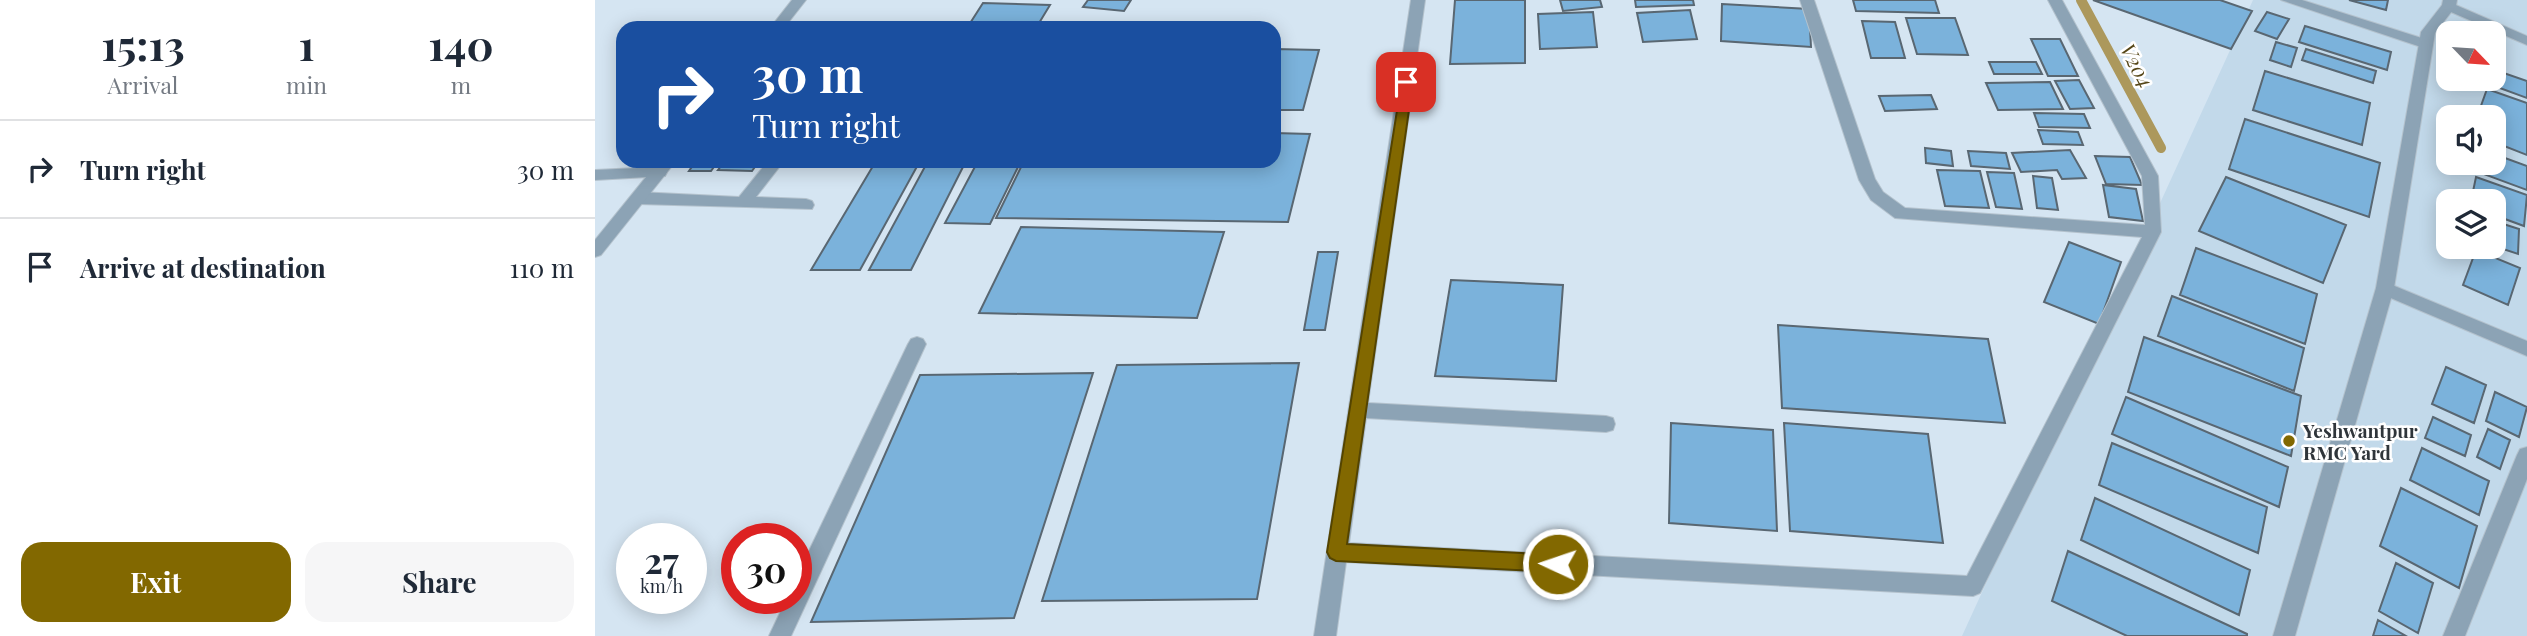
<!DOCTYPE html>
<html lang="en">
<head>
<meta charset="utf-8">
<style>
	:root { --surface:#fff; --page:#f6f6f7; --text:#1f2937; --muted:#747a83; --line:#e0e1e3; --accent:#826800 }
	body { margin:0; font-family:"Playfair Display",serif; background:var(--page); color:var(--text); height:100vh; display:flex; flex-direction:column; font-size:26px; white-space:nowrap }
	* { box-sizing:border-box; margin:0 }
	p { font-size:23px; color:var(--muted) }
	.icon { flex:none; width:38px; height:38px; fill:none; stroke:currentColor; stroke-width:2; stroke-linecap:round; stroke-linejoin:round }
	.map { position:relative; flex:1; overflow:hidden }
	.sheet { display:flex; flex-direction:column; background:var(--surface); width:595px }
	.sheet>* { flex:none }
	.guide { position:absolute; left:21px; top:21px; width:665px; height:147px; border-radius:21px; box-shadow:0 4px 18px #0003; background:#1a4fa0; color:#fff; overflow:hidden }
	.needle { width:46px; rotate:115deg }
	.fabs { position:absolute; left:1841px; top:21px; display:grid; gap:14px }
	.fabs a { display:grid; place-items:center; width:70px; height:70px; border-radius:14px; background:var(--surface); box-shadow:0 4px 18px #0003; font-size:35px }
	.speed { position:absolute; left:21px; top:523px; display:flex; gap:14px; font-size:35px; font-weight:700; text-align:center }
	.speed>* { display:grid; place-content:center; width:91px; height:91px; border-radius:50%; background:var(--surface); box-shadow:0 4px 18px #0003; line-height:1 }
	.speed small { font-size:18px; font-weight:400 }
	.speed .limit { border:10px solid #d22; background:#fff; color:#111 }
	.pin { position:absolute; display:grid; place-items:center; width:60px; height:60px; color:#fff; margin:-30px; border-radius:14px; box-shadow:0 4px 10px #0006 }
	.me { position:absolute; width:77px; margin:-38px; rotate:273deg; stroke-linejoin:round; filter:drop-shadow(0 0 5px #0008) }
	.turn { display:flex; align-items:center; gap:24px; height:147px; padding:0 21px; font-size:32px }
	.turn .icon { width:91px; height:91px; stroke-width:2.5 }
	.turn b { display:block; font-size:49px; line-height:60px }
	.eta { display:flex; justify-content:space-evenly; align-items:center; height:119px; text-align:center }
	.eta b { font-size:42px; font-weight:700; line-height:49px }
	.cta { display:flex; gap:14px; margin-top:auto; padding:14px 21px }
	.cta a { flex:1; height:80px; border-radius:21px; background:var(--accent); color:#fff; font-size:28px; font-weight:700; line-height:80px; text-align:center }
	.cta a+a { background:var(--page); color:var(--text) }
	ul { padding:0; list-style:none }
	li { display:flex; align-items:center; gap:21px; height:98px; padding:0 21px; border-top:2px solid var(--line) }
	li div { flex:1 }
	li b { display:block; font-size:26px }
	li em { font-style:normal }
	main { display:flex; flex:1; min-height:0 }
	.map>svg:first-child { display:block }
	.built { fill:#c2d9ea; fill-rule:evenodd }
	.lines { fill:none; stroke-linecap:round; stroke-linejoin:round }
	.stream { stroke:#ac985c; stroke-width:10 }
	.building { fill:#7bb2db; stroke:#596772; stroke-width:2 }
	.service-casing { stroke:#b4c2cd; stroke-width:2 }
	.minor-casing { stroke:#b4c2cd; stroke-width:2 }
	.tertiary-casing { stroke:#b4c2cd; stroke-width:2 }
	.service { fill:#8ca3b5; fill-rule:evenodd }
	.minor { fill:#8ca3b5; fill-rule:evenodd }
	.tertiary { fill:#8ca3b5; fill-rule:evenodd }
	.route { fill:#826800; stroke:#544400; stroke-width:2 }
	.poi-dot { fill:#826800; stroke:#fff; stroke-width:2.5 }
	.labels { text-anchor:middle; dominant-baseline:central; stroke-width:5; stroke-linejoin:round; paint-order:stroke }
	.poi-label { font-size:19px; font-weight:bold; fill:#2f353a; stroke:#fff; text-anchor:start }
	.water-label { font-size:21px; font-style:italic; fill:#554617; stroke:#fff }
</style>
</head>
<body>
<main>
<section class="sheet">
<div class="eta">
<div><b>15:13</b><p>Arrival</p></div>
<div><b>1</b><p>min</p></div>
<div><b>140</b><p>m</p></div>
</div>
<ul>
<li><svg class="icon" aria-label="right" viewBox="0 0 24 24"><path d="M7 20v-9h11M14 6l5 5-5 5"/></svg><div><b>Turn right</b></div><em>30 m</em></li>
<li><svg class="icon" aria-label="arrive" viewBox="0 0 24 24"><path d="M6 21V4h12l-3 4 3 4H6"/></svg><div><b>Arrive at destination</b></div><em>110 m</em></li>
</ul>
<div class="cta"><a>Exit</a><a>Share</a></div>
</section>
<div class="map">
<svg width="1932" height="636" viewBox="0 0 1932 636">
	<rect width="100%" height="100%" fill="#d5e5f2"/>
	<path class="built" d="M1658 0H1932V636H1367ZM1853 33H1899V79H1853ZM1853 117H1899V163H1853ZM1853 201H1899V247H1853Z"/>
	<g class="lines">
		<path class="stream" d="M1486 0 1566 148"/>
	</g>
	<path class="building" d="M493 0H536L529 11 488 7Z
		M860 0H930V63L855 64Z
		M965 0H1005L1007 7 968 11Z
		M1040 0H1098L1099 5 1041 7Z
		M1258 0H1340L1344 13 1261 11Z
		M1498 0H1625L1657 11 1636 49Z
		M1754 0H1793L1791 10Z
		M388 3 455 5 441 28H372Z
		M1127 4 1214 9 1216 47 1126 41Z
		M1095 10 1102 39 1048 42 1042 13Z
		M998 12 1002 47 945 49 943 14Z
		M1672 12 1694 19 1682 39 1660 31Z
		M1311 18H1360L1373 55 1322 54Z
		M1267 21 1300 22 1310 58H1276Z
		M1710 26 1796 52 1792 70 1704 42Z
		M1436 39H1465L1483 76H1453Z
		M1681 42 1702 48 1696 67 1675 60Z
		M679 49 724 50 708 110H679Z
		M1711 49 1781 71 1778 83 1707 60Z
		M1394 62H1441L1447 74H1399Z
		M1900 70 1932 81V98L1894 84 1899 79Z
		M1670 71 1775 103 1767 145 1658 110Z
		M1484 80 1499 108 1475 109 1460 81Z
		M1455 82 1468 109 1403 110 1391 83Z
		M1892 89 1932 103V155L1899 142V117H1882Z
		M1336 95 1342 109 1290 111 1284 96Z
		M1439 113 1489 114 1495 128 1444 127Z
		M1650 119 1785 163 1774 217 1634 169Z
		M1443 130 1483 132 1488 145 1448 144Z
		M679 133 715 134 693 222 401 218 429 161H679Z
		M1330 148 1356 151 1358 166 1331 163Z
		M1475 150 1491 178 1467 179 1462 170 1426 172 1417 153Z
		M1373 151 1411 153 1415 169 1376 166Z
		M1899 154 1932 166V190L1875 169 1877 163H1899Z
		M1500 156 1535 157 1547 185 1511 184Z
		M101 161H123L116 171H94Z
		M130 161H164L157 171 123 170Z
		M281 161H325L265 270H216Z
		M333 161H371L316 270H274Z
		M383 161H426L395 224 350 223Z
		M1342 170 1385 171 1394 208 1350 206Z
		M1392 172 1419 173 1427 209 1401 207Z
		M1438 176 1457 178 1463 210 1442 208Z
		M1631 177 1751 225 1728 283 1604 231Z
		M1881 177 1932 195 1929 226 1899 215V201H1876Z
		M1508 185 1541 189 1548 221 1514 217Z
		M1899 221 1924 229 1923 254 1899 246Z
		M426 227 629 232 602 318 384 313Z
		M1474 242 1526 262 1504 324 1449 302Z
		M1601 248 1722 294 1710 344 1585 295Z
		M1881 250 1925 268 1913 305 1868 285Z
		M723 252H743L730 330H709Z
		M856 280 968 285 961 381 840 376Z
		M1577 296 1709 348 1699 391 1563 336Z
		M1183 325 1393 339 1410 423 1187 408Z
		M1549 337 1706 396 1696 456 1533 392Z
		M704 363 662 599 447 601 522 365Z
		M1851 367 1891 385 1879 423 1837 404Z
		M498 373 419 618 216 622 325 375Z
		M1900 392 1932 407 1924 437 1891 421Z
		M1531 397 1693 467 1684 507 1517 434Z
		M1838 417 1876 435 1870 456 1830 438Z
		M1076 423 1178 430 1182 531 1074 523Z
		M1189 423 1333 434 1348 543 1195 531Z
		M1893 429 1915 440 1905 469 1882 457Z
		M1517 443 1672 507 1663 553 1504 485Z
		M1827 448 1894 481 1884 515 1815 480Z
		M1806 488 1882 526 1864 588 1785 546Z
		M1500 498 1655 570 1644 615 1486 540Z
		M1473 551 1652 634V636H1532L1457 601Z
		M1801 563 1838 583 1823 633 1784 611Z
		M1783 620 1811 636H1778Z"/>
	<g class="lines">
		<defs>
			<path id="service" d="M173 161H189L161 197 211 199 217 201 219 205 217 209 43 204 35 198 43 192 144 197Z
				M64 167 70 168 72 172 70 176 0 180V170Z
				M322 337 328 339 331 344 196 636H174L192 598H201V578L313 344 316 339Z"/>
			<path id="minor" d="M816 0H830L773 403 1011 416 1018 418 1020 424 1018 430 1011 432 771 418 754 543 1372 576 1547 237 1300 218 1276 200 1264 180 1205 0H1219L1280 179 1288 192 1310 208 1550 225 1547 176 1453 0H1467L1563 176 1566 232 1385 593 1378 596 751 562 741 636H719Z
				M1686 0H1707L1836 41 1838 44 1831 48 1826 47Z
				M1854 2 1932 36V45L1849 9V3Z
				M1790 282 1932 341V356L1784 293 1781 288Z
				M1932 447V479L1870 636H1848L1922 455 1925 449Z"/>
			<path id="tertiary" d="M197 0H211L189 28H175Z
				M1848 0H1862L1861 6 1840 33 1799 288 1700 636H1678L1781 288 1826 32 1847 5Z
				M64 161H81L6 255 0 257V240Z"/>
		</defs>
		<use href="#service" class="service-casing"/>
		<use href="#minor" class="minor-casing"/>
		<use href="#tertiary" class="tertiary-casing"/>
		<use href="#service" class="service"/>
		<use href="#minor" class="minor"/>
		<use href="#tertiary" class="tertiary"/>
	</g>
	<path class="route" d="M807 79 818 82 752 544 963 555 970 558 972 564 970 570 963 572 741 561 735 558 732 552Z"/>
	<circle class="poi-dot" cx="1694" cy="441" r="7"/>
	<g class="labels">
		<g class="poi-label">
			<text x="1708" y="430">Yeshwantpur<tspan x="1708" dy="22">RMC Yard</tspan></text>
		</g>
		<g class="water-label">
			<text transform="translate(1543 65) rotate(62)">V204</text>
		</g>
	</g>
</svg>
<div class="fabs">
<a><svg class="needle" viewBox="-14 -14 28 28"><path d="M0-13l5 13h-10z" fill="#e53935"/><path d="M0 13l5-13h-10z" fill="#747a83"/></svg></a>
<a><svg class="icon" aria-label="sound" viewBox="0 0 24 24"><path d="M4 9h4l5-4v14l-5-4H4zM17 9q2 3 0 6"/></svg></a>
<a><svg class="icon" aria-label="layers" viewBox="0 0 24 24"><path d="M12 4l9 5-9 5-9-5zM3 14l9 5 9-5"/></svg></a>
</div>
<div class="speed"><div>27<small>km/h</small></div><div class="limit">30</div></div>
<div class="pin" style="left:811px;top:82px;background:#d93025"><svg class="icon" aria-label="arrive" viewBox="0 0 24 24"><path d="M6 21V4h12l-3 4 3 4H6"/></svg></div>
<svg class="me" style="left:963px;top:564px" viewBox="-20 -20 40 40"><circle r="17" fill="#826800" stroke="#fff" stroke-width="3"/><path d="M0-11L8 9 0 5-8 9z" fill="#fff"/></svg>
<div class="guide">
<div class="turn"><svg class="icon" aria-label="right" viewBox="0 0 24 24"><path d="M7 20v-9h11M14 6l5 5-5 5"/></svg><div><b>30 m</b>Turn right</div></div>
</div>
</div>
</main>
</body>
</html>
